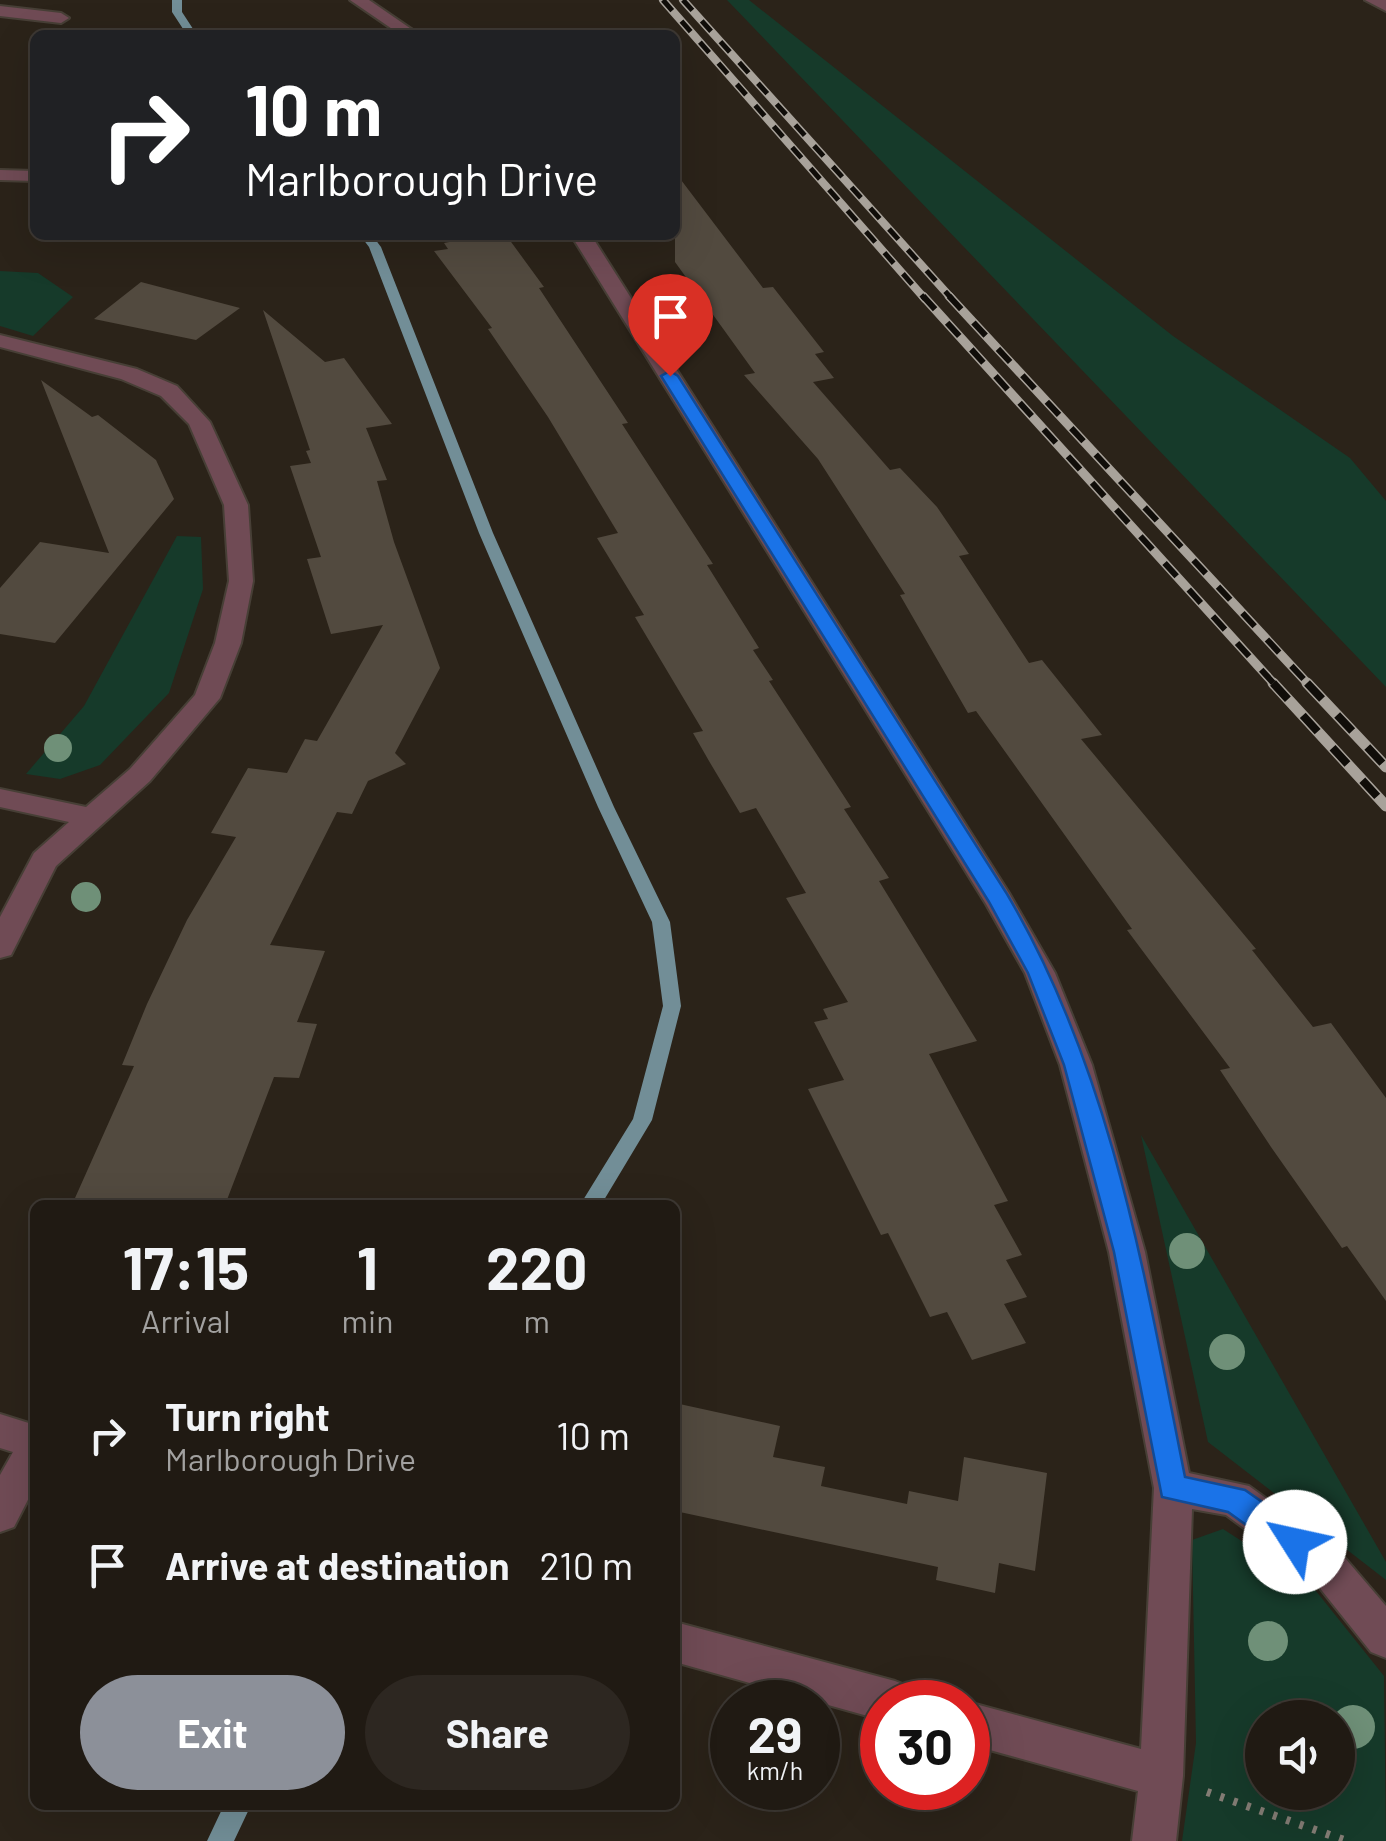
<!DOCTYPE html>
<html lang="en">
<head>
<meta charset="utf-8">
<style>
	:root { --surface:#201a13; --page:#2d2721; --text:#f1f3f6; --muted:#a2a1a0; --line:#3d3833; --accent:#8c9099 }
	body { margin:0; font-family:Barlow,sans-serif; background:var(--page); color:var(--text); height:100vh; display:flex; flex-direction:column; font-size:38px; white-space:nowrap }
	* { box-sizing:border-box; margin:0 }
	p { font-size:32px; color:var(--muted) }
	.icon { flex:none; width:55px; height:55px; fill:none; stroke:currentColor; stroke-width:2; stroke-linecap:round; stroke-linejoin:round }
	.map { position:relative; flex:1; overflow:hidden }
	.side { position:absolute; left:30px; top:1200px; width:650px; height:610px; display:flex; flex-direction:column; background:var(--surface); border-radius:15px; box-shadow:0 10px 40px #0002,0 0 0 2px var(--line) }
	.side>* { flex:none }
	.banner { position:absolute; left:30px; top:30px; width:650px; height:210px; border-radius:15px; box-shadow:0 10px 40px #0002,0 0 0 2px var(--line); background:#202124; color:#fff; overflow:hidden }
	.buttons { position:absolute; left:1245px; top:1700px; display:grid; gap:20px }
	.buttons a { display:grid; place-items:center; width:110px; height:110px; border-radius:50%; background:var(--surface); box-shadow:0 10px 40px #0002,0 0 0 2px var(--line); font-size:50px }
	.speed { position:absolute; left:710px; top:1680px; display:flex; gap:20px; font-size:50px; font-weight:700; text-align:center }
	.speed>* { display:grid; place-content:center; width:130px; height:130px; border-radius:50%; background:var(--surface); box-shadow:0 10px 40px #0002,0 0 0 2px var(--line); line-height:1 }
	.speed small { font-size:25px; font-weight:400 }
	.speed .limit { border:15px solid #d22; background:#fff; color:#111 }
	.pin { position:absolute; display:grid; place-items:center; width:85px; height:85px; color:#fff; margin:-102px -42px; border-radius:50% 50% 50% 0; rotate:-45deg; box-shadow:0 0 10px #0007 }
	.pin .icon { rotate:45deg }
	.me { position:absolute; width:110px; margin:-55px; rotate:305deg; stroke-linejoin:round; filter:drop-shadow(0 0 8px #0008) }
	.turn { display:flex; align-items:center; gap:35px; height:210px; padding:0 50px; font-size:45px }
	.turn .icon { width:130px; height:130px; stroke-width:2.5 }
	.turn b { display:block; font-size:70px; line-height:85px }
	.eta { display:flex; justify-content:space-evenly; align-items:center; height:170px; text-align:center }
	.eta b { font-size:60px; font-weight:700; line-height:70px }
	.action { display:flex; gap:20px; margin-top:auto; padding:20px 50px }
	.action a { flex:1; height:115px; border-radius:60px; background:var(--accent); color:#fff; font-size:40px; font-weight:700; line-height:115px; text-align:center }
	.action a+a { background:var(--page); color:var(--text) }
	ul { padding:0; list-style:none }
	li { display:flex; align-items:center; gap:30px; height:130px; padding:0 50px }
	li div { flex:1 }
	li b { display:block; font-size:38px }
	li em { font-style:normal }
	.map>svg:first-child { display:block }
	.green { fill:#163a2a; fill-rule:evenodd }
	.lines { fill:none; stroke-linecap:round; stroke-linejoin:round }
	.stream { fill:#728e97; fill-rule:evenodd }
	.building { fill:#524a3f }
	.minor-casing { stroke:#473f36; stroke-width:4 }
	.path { stroke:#837c74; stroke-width:8; stroke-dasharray:4 10; stroke-linecap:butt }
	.minor { fill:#704b55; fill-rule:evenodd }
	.rail-far2-casing { stroke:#a8a29a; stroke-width:8 }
	.rail-far1-casing { stroke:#a8a29a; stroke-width:9 }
	.rail-casing { stroke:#a8a29a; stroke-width:11 }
	.rail-far2 { stroke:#100d09; stroke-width:5; stroke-dasharray:14; stroke-linecap:butt }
	.rail-far1 { stroke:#100d09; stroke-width:6; stroke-dasharray:18; stroke-linecap:butt }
	.rail { stroke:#100d09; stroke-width:8; stroke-dasharray:22; stroke-linecap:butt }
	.tree { fill:#6f9078 }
	.route { fill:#1a73e8; stroke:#114b97; stroke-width:2.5 }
</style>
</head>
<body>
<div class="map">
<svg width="1386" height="1841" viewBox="0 0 1386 1841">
	<rect width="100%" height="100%" fill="#2b2319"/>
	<path class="green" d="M727 0H749L1173 336 1350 458 1386 501V687Z
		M0 271 38 273 73 297 33 336 0 326Z
		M177 536 201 537 203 589 169 693 100 765 60 779 26 774 84 706Z
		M1141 1135 1386 1562V1580L1208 1442Z
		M1223 1529 1312 1586 1384 1676 1386 1841H1182L1196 1743 1192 1540ZM1262 1718H1338V1792H1262Z"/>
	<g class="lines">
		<path class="stream" d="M172 0H182V12L197 35H187L172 12Z
			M360 235H372L381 247 493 533 614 807 670 922 681 1006 652 1120 601 1205H580L633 1119 663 1006 652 922 598 807 479 533 369 247Z
			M224 1805H251L234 1841H207Z"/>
	</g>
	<path class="building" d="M675 172 763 288 773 287 824 352 815 354 834 378 813 382 890 470 900 468 937 507 969 554 959 556 1029 663 1042 660 1102 735 1081 739 1256 949 1252 950 1313 1027 1331 1023 1386 1098V1301L1347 1246 1342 1248 1271 1147 1220 1070 1230 1068 1127 930 1132 929 976 711 968 713 900 595 905 594 818 459 744 375 755 373 675 262Z
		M487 235H506L544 287 539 288 628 423 622 424 713 564 707 565 759 648 753 650 773 680 769 681 851 807 844 809 889 878 879 881 977 1041 929 1054 1008 1201 994 1205 1022 1255 1006 1260 1027 1297 1004 1304 1026 1343 972 1360 947 1312 930 1317 888 1233 881 1235 808 1089 844 1080 814 1022 828 1019 823 1009 848 1002 786 898 806 893 756 808 740 813 709 761 693 733 703 731 635 617 644 615 597 538 618 533 548 417 488 329 492 328 434 251 448 249 444 243Z
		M141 282 240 308 196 340 94 319Z
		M263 310 325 362 344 358 392 424 366 428 387 480 377 481 394 542 440 668 395 753 406 764 368 781 352 814 337 812 270 945 325 951 297 1022 317 1024 299 1078 274 1077 225 1205H138L75 1198 134 1066 122 1065 147 1004 187 920 236 837 211 833 248 768 287 773 305 739 317 741 383 625 331 634 307 559 321 557 290 466 311 463 306 451 310 450Z
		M41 380 92 417 98 415 156 460 174 499 55 643 0 634V588L40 542 109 553Z
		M675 1403 780 1426 773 1457 825 1467 821 1486 907 1504 909 1491 958 1501 964 1457 1047 1473 1035 1571 999 1563 995 1593 936 1580 938 1567 675 1511Z"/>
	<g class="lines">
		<defs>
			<path id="minor" d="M350 0H369L420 35H401Z
				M1365 0H1386V11Z
				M0 6 61 13 69 18 61 23 0 16Z
				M0 170 35 171V181L0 180Z
				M571 235H591L1009 893 1055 973 1092 1065 1145 1252 1189 1473 1249 1486 1339 1551 1386 1606V1658L1371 1652 1311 1577 1226 1515 1192 1509 1183 1776 1176 1841H1132L1138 1791 968 1744V1702L1141 1749 1154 1488 1109 1252 1060 1065 1025 973 986 904Z
				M0 335 137 369 177 386 210 422 248 505 253 581 241 643 220 698 150 781 56 866 11 955 0 958V917L34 853 69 822 0 807V789L86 807 130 769 195 695 215 643 229 581 224 505 189 424 161 396 121 379 0 347Z
				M0 1414 35 1425V1486L14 1527 0 1532V1475L13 1452 0 1448Z
				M675 1622 895 1681 910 1687 916 1702H882V1720L675 1662Z"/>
		</defs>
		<use href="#minor" class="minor-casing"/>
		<path class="path" d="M1207 1792 1347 1841"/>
		<use href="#minor" class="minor"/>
		<defs>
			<path id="rail-far2" d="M663 0 925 299
				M683 0 952 299"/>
			<path id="rail-far1" d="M923 296 1276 686
				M949 296 1310 686"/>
			<path id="rail" d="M1273 683 1386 806
				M1307 683 1386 767"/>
		</defs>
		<use href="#rail-far2" class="rail-far2-casing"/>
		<use href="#rail-far1" class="rail-far1-casing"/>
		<use href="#rail" class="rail-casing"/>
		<use href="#rail-far2" class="rail-far2"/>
		<use href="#rail-far1" class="rail-far1"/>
		<use href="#rail" class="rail"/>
	</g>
	<g class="tree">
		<circle cx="58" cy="748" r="14"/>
		<circle cx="86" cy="897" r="15"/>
		<circle cx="1187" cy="1251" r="18"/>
		<circle cx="1227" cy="1352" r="18"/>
		<circle cx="1268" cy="1641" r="20"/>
		<circle cx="1353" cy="1727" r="22"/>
	</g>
	<path class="route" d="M670 371 678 376 1007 894C1112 1072 1145 1277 1185 1477L1245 1490 1305 1532 1310 1542 1305 1552 1295 1556 1284 1552 1228 1512 1162 1497 1114 1252 1064 1065 1028 973 989 902 661 376Z"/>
</svg>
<div class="buttons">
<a><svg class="icon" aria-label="sound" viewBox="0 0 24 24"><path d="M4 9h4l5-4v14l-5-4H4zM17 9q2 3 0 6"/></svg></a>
</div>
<div class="speed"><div>29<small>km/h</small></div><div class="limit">30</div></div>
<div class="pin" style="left:670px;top:376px;background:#d93025"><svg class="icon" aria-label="arrive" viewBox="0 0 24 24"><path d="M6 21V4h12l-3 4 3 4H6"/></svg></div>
<svg class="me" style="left:1295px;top:1542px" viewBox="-20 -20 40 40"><circle r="19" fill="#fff"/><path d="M0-13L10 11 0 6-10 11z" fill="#1a73e8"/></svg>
<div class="banner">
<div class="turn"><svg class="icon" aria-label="right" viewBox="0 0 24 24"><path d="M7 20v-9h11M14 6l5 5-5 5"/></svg><div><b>10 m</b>Marlborough Drive</div></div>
</div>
<section class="side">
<div class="eta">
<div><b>17:15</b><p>Arrival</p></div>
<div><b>1</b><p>min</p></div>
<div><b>220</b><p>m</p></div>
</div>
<ul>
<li><svg class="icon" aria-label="right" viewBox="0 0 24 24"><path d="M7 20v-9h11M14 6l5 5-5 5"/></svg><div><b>Turn right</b><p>Marlborough Drive</p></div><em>10 m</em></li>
<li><svg class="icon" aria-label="arrive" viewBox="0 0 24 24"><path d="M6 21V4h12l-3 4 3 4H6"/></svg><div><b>Arrive at destination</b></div><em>210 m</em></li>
</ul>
<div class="action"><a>Exit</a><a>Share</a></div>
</section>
</div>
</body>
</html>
